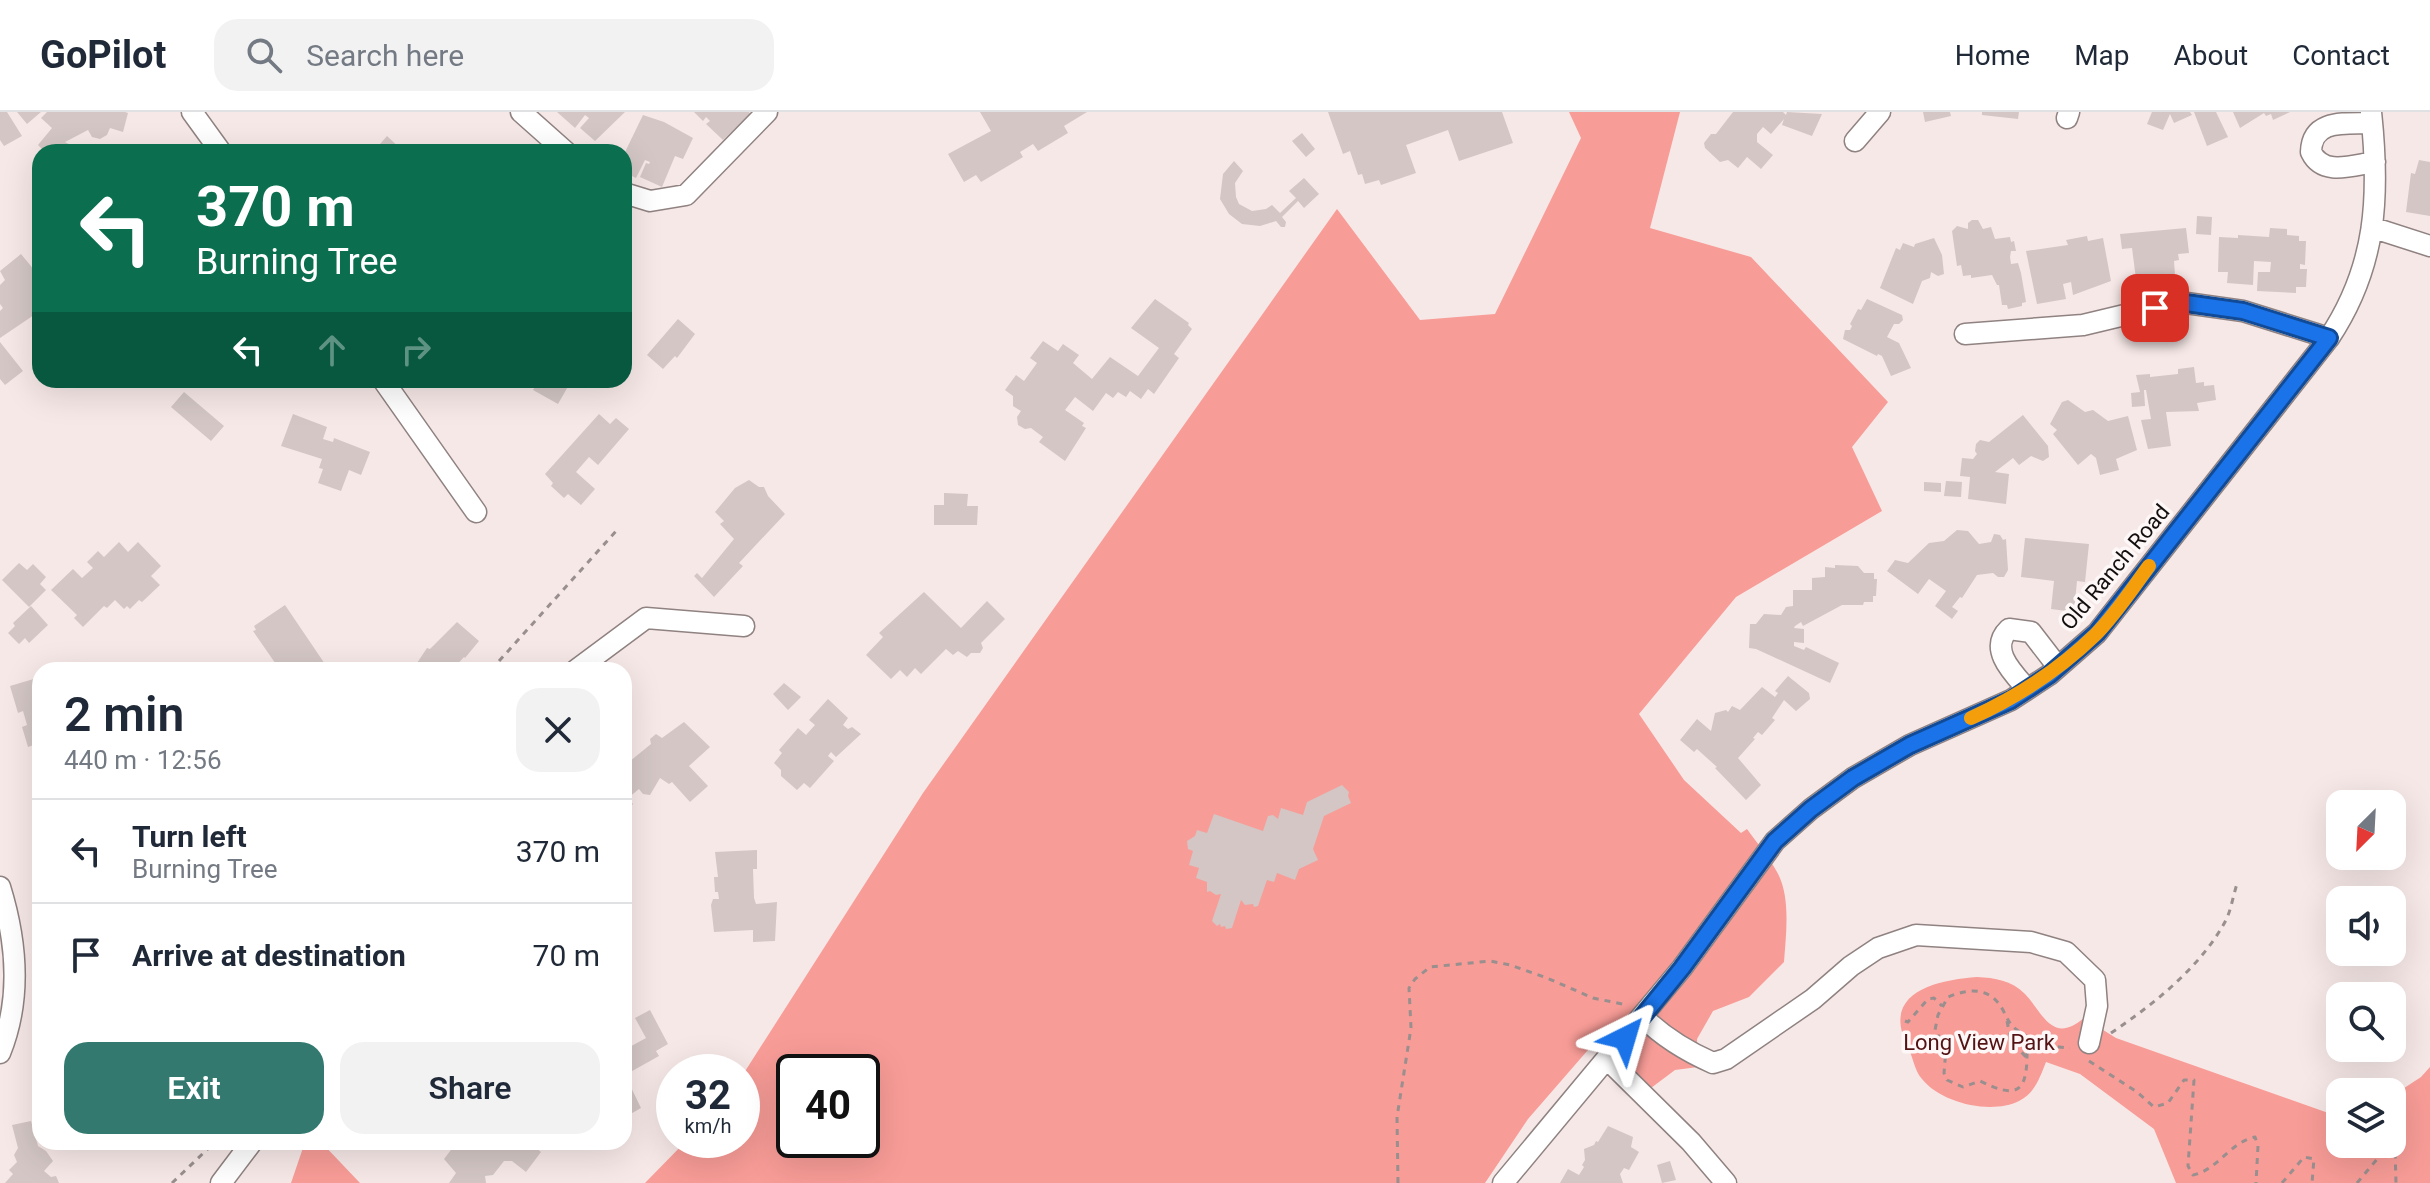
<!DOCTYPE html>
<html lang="en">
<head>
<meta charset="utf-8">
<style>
	:root { --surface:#fff; --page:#f2f2f3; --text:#1f2937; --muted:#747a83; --line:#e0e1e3; --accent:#33796f }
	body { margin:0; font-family:Roboto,sans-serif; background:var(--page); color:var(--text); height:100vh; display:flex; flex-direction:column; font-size:30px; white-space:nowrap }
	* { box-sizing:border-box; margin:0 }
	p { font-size:26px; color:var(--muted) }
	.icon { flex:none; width:44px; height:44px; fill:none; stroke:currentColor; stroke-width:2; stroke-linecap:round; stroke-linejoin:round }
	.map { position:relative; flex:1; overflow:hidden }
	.drawer { position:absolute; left:32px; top:550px; width:600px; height:488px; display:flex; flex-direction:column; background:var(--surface); border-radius:24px; box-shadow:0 8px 32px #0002 }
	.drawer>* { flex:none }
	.top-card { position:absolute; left:32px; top:32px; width:600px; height:244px; border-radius:24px; box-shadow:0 8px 32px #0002; background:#0b6e4f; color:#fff; overflow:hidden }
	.needle { width:52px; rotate:204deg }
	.buttons { position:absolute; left:2326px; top:678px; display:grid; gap:16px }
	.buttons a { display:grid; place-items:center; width:80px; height:80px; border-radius:16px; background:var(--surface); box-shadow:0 8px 32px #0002; font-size:40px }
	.speed { position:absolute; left:656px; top:942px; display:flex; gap:16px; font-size:40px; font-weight:700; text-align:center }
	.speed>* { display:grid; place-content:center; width:104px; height:104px; border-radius:50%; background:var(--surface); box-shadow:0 8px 32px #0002; line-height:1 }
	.speed small { font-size:20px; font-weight:400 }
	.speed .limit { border:4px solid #111; border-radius:12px; background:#fff; color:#111 }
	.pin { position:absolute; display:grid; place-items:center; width:68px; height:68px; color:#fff; margin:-34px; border-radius:16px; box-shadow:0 4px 12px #0006 }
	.me { position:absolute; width:88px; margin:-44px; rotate:40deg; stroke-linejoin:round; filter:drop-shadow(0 0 6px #0008) }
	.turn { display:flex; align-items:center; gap:28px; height:168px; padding:0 32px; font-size:36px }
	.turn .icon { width:104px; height:104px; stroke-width:2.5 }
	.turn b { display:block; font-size:56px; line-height:68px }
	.lanes { display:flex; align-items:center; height:76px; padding:0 32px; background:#0003; justify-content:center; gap:40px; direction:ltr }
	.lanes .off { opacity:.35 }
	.round { display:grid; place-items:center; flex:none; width:84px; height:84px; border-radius:24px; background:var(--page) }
	.overview { display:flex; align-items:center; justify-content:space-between; height:136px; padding:0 32px }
	h1 { font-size:48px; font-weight:600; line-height:60px }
	.action { display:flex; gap:16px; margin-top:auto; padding:16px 32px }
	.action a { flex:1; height:92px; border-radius:24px; background:var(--accent); color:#fff; font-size:32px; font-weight:600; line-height:92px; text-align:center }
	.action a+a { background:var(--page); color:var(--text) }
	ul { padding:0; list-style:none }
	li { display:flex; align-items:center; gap:24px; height:104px; padding:0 32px; border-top:2px solid var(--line) }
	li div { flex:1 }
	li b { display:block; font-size:30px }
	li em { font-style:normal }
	header { display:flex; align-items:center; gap:48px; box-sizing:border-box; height:112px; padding:0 40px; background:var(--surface); border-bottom:2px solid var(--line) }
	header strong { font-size:38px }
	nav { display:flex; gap:44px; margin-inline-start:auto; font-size:28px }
	.search { width:560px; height:72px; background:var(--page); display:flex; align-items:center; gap:20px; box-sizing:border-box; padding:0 28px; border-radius:24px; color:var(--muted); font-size:30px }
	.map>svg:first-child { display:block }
	.green { fill:#f89c97; fill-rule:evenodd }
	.building { fill:#d3c6c4 }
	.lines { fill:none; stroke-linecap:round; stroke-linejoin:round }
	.minor-casing { stroke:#8f8281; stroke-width:23 }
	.path { stroke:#998f8e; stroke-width:3; stroke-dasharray:6 6; stroke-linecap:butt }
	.minor { stroke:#fff; stroke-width:20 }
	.route-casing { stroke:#114b97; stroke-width:20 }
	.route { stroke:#1a73e8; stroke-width:14 }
	.slow { stroke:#f59e0b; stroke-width:14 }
	.labels { text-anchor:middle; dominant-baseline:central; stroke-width:7; stroke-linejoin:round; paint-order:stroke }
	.street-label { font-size:22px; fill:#140f0f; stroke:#fdf7f7 }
	.park-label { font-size:22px; fill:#531214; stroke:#fdf7f7 }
</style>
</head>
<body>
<header>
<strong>GoPilot</strong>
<div class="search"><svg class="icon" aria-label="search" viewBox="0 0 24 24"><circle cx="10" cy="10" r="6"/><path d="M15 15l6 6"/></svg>Search here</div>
<nav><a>Home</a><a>Map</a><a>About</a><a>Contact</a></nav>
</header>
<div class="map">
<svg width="2430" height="1071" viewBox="0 0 2430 1071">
	<rect width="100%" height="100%" fill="#f6e8e7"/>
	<path class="green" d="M1569 0H1680L1650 116 1751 145 1888 290 1852 335 1882 399 1736 485 1639 602 1684 668 1741 721 1747 717C1757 731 1769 745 1777 760 1791 785 1786 822 1784 850L1749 885 1713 899 1697 927 1698 955 1675 958 1651 976 1594 931 1528 1007 1485 1071H645L687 1028H742V964L923 681 1337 97 1420 208 1495 202 1581 26ZM794 960H862V1028H794Z
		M1977 865C1995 866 2011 868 2025 882 2043 901 2052 933 2084 906L2116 926 2334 1003 2340 1002V1032H2392V984L2421 965 2430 955V1071H2176L2154 1017 2080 962 2046 950C2040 965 2035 981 2019 989 1991 1003 1941 991 1922 967 1914 958 1913 944 1907 933 1881 880 1937 868 1977 865Z
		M305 1030H321L360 1071H291Z"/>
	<path class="building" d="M0 0H7L22 24 4 34 0 28Z
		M17 0H41L27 12Z
		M47 0H125L128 1 123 20 110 16 107 23 100 27 92 25 88 18 65 30 84 40H45L38 33 52 16 41 6Z
		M557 0H625L595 29 580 16 589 6 585 3 575 16Z
		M694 0H749L750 2 723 28 706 12 710 9 706 5 703 9Z
		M980 0H1087L1064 14 1068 21 1038 39 1033 32 1020 40 1023 45 981 70 976 63 964 70 948 42 991 19Z
		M1328 0H1502L1513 31 1459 49 1448 18 1406 33 1416 61 1381 73 1379 68 1365 72 1362 62 1358 63 1350 39 1343 42Z
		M1733 0H1783L1786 3 1787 0 1822 2 1812 24 1782 13 1784 7 1771 22 1763 15 1757 22V30L1773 43 1761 57 1747 45 1738 56 1728 48 1720 50 1705 36 1704 31 1711 22H1716Z
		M1923 0H1950L1951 4 1925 10Z
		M1982 0H2019L2018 7 1982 3Z
		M2152 0H2190L2192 3 2174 11 2170 2 2163 18 2147 12Z
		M2194 0H2216L2228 25 2207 34Z
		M2233 0H2290L2273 8 2271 2 2266 4 2264 1 2240 16Z
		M643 3 664 10 693 26 683 47 675 44 662 75 640 65 646 51 649 52 650 50 645 48 636 66 624 60 626 38Z
		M1302 21 1315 37 1306 45 1292 29Z
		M387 24 404 40H373Z
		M2419 48 2430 50V104L2406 100 2411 61 2415 62Z
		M1234 49 1243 59 1235 71 1236 85 1239 92 1252 99 1266 97 1272 93 1280 101 1296 86 1289 79 1304 66 1319 82 1304 96 1298 89 1282 105 1286 110 1285 115H1281L1276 109 1260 114 1242 112 1229 102 1220 87 1223 62Z
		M2197 104 2212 105 2211 123 2196 122Z
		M1972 108H1978L1983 117 1991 115 1995 127 2010 125 2011 130 2014 129 2016 139H2011L2010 145 2011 152 2018 151 2021 161 2026 190 2022 191V194L2008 197 2007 193H2002L1999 173H1997L1992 163 1971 166V163L1963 164 1961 153 1957 154 1952 119 1957 114 1968 117V111Z
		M2186 116 2189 141 2178 142 2179 148 2174 149 2175 163 2136 167 2132 136 2122 137 2120 122Z
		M2270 116 2287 117V123L2299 124V129H2306L2305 153 2300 152V157H2307L2306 175H2296V181L2257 179 2258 160H2270L2271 150 2254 149 2253 173 2227 171 2228 160H2218L2219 125 2238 126V123L2269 125Z
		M2087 124 2088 129 2103 126 2111 169 2073 183 2071 170 2063 172 2066 187 2037 192 2026 139 2068 133 2066 128Z
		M1934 126 1942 143 1944 162 1938 164 1931 160 1930 166 1922 169 1913 192 1880 176 1896 136 1900 138 1903 131 1914 135 1915 132Z
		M21 142 40 165V204L37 201 0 226V199L3 196 0 192V173L5 168 0 159Z
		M1155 187 1189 211 1188 213 1192 217 1174 242 1179 246 1154 282 1148 277 1141 287 1130 279 1126 285 1118 280 1113 286 1106 281 1093 299 1075 285 1065 298 1084 311 1082 314 1086 316 1065 349 1039 330 1043 325 1031 316 1025 317 1018 313 1017 305 1021 299 1013 294V284L1005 278 1016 263 1024 269 1037 251 1030 246 1043 229 1058 239 1063 232 1079 243 1073 251 1092 267 1110 245 1138 264 1159 236 1131 216Z
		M1867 187 1902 203 1903 208 1899 212H1894L1887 225 1899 231 1911 256 1891 264 1882 244 1878 242 1877 244 1843 227 1845 218H1850L1852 214 1850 212 1858 197 1861 198Z
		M678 207 695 222 677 246 675 244 663 257 647 243Z
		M0 230 23 259 5 273 0 267Z
		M2194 255 2196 271 2204 270V274L2214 273 2216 288 2197 291 2199 299 2166 300 2171 334 2148 337 2141 308 2151 307 2146 278H2144L2145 294 2132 295 2131 281 2140 280 2136 263 2150 262V265L2178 262V257Z
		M539 268H576L573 273 570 271 558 292 533 278Z
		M184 280 224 314 211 329 171 295Z
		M2068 288 2085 300 2093 298 2108 309 2128 304 2137 338 2116 347 2119 358 2100 363 2096 346 2091 342 2078 353 2053 322 2057 318 2050 312 2062 290Z
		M293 302 327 315 323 327 333 330 334 326 370 340 361 363 349 358 341 379 318 371 323 357 319 356 322 347 281 334Z
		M599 302 610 312 616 306 629 317 598 353 589 345 576 360 595 377 581 393 568 382 564 386 551 374 553 371 545 362Z
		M2023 303 2048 334 2049 345 2043 349 2031 344 2019 353 2013 346 1995 360 2009 362 2006 392 1968 387 1970 365 1960 364 1962 346 1973 347 1977 342 1975 339 1976 332 1980 328 1989 330Z
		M749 368 759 375H764L768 384 785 402 739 451 743 454 714 485 694 464 697 461 702 466 734 427 720 412 724 409 715 400 735 376Z
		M1946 369 1962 370 1961 385 1944 384Z
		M1924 370 1941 371V380L1924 379Z
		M944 381 968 382 967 394H978L977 413H934V393H944Z
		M1957 418 1968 419 1979 432 1991 430 1994 422 2000 423 2003 428 2006 427 2008 458 2004 465H1998L1993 461 1977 463 1962 486 1960 485 1952 495 1958 499 1952 507 1935 494 1946 479 1929 467 1918 482 1887 459 1895 448 1908 451 1929 431 1944 429Z
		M2025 426 2089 432 2085 470 2077 469 2074 500 2051 497 2054 469 2021 465Z
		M119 430 128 440 138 430 161 454 151 464 160 473 142 490 139 488 130 497 127 494 124 497 115 488 107 496 104 494 83 515 74 506 77 503 51 478 73 457 82 466 93 456 87 450 98 439 104 445Z
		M19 451 27 458 33 452 46 465 40 472 46 478 29 495 2 468Z
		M1835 453 1858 454 1864 461H1874V467H1877L1876 484H1873V490H1864L1863 493H1842L1803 514 1801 510 1795 514 1794 516 1804 517V531L1794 530V534L1804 538 1806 535 1839 551 1830 571 1756 537 1749 536 1750 512H1756L1764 502 1781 503 1786 495 1793 494V478H1812V466L1825 465V455L1835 456Z
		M924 480 961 516 987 489 1005 507 981 531 983 536 980 541H971L967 545 958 539 953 543 946 537 921 562 915 556 907 565 900 558 891 567 866 543 883 525 879 521Z
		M285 493 329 558H280L253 519 256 518 254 514Z
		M31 494 48 513 29 531 25 526 19 532 8 521 15 514 13 511Z
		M457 510 479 529 465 546 464 545 452 558H419L415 554 427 536 430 537Z
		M40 560V631L28 635 22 615 27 613 23 599 18 601 10 574 37 566 36 561Z
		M1788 564 1809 581 1810 587 1796 599 1784 588 1772 606 1775 608 1762 623 1758 620 1753 626 1755 627 1738 646 1761 673 1746 688 1715 656 1717 655 1697 637 1694 640 1680 628 1697 607 1711 619 1715 601 1726 598 1728 600 1732 594 1740 598 1762 575 1775 585 1778 581 1775 579Z
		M784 571 801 585 788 598 773 582Z
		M828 587 848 606 843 613 848 617 852 615 861 622 836 645 831 640 828 644 834 649 810 676 804 671 797 678 781 664V658L774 651 782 641 779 638 798 616 806 623 815 613 809 608Z
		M684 610 710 635 689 654 708 674 690 690 672 670 669 672 660 666 650 683 643 682 639 677 628 686 633 692 628 697 626 727 624 726V654L651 632 650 627 656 622 662 626Z
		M1342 673 1349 680 1348 684 1351 691 1324 704 1313 737 1318 748 1299 757 1295 768 1277 761 1274 770 1267 768 1258 794 1254 795 1253 792 1245 793 1241 788 1232 816 1226 817 1225 814 1221 815 1220 812 1217 814 1212 809 1221 782 1216 783 1210 779 1207 780V770L1196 766 1199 756 1189 753 1193 739 1188 737 1187 729 1195 724 1197 718 1207 721 1214 702 1263 719 1268 704 1273 703 1278 707 1281 696 1303 703 1307 690Z
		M757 738V757H753L754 786 756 792 777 790 775 829 753 830V818L714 820 711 793 713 787H719L718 780H715L714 765H718L715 740Z
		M650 898 668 932 656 939 659 944 625 963 641 996 627 1004 630 1010 624 1013V938L646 926 635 906Z
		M31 1009 38 1034 46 1039 53 1049 44 1059 51 1065 56 1064 59 1071H5L13 1062 9 1058 17 1050 14 1043 18 1036 12 1013Z
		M1608 1014 1633 1025 1631 1035 1639 1040 1629 1058 1624 1056 1620 1062 1623 1071H1560L1568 1057 1579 1063 1584 1055 1582 1053 1585 1048 1584 1037 1594 1033 1596 1029 1598 1030Z
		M457 1030H539L535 1035 541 1040 526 1060 512 1049H504L493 1063 485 1064 486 1071H449L456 1061 444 1047Z
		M1670 1049 1676 1068 1662 1071 1657 1053Z"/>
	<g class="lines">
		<defs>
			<path id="minor" d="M192 0 221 40
				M521 0 566 40
				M2067 6 2069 0
				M2372 11C2346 12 2312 6 2311 40 2323 65 2353 53 2375 50
				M1855 29 1880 0
				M624 81 650 89 686 83 767 0
				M2374 116 2430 134
				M1965 222 2083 213 2179 190 2243 199 2329 226
				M383 268 476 400
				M576 558 646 506 744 514
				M2027 577C2013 561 1988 537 2009 517L2031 520 2058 555
				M0 775C17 830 22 887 0 941
				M1643 905C1664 926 1686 939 1713 951L1726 947 1813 887 1851 854 1878 836 1916 823 2031 830 2066 840 2095 868 2097 894 2089 931
				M1607 947 1691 1030 1726 1071
				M221 1071 252 1030
				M1503 1071 1682 856 1775 729 1811 697 1853 666 1910 633 2011 588 2049 563 2097 521 2329 226C2377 154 2380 84 2371 0"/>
		</defs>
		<use href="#minor" class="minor-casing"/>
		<path class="path" d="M491 558 617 418
			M1905 909 1908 910 1928 887 1934 886 1942 894
			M2007 909 2011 929 2026 945
			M2111 921C2154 892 2201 855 2226 808 2231 798 2233 784 2237 772
			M2050 933 2030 938 2027 942C2027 983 2015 986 1980 969L1963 975 1947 968 1944 961 1946 937 1935 918 1938 903 1948 885C1970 876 1990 875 2003 898 2007 906 2009 912 2017 918 2033 930 2051 935 2070 936
			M2089 949 2137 980 2154 995 2168 991 2184 968H2194L2188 1054 2193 1063C2218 1058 2230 1030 2255 1025L2258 1034 2256 1071
			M172 1071 215 1030
			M1398 1071 1397 1005 1411 916 1409 876 1415 867 1430 855 1490 849 1510 853 1547 866 1593 886 1627 893
			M2282 1071 2304 1045 2314 1047 2312 1071
			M2357 1071 2389 1033 2395 1038 2396 1071"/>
		<use href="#minor" class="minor"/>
	</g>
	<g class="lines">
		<defs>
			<path id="route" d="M1625 926 1682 856 1775 729 1811 697 1853 666 1910 633 2011 588 2049 563 2097 521 2329 226 2243 199 2179 190 2155 196"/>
		</defs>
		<use href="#route" class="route-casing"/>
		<use href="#route" class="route"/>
		<path class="slow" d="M1971 606C2017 585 2058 559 2095 523 2115 503 2132 477 2149 454"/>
	</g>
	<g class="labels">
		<g class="street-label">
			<text transform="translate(2115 455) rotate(-50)">Old Ranch Road</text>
		</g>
		<g class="park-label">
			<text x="1979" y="930">Long View Park</text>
		</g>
	</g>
</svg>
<div class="buttons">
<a><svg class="needle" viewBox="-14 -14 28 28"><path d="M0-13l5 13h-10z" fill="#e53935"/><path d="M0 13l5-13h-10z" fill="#747a83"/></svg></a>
<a><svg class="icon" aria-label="sound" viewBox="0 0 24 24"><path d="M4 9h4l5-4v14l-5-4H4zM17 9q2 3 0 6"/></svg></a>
<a><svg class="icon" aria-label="search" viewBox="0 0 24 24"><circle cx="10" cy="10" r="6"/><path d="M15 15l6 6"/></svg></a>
<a><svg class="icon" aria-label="layers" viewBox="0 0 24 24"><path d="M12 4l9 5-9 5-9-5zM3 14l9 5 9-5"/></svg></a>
</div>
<div class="speed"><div>32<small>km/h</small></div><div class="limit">40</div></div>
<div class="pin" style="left:2155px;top:196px;background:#d93025"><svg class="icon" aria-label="arrive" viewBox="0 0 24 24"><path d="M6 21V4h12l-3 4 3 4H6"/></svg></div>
<svg class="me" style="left:1625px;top:926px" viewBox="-20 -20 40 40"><path d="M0-17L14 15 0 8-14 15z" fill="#1a73e8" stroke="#fff" stroke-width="4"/></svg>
<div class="top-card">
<div class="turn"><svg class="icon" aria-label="left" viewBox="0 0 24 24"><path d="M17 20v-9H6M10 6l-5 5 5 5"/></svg><div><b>370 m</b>Burning Tree</div></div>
<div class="lanes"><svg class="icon" aria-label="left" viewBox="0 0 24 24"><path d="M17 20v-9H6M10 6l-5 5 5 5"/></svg><svg class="icon off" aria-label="ahead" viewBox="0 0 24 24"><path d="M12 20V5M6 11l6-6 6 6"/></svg><svg class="icon off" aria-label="right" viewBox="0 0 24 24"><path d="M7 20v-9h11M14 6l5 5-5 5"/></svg></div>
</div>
<section class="drawer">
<div class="overview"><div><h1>2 min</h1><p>440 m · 12:56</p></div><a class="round"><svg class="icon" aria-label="close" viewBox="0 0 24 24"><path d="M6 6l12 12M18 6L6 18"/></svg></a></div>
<ul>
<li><svg class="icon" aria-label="left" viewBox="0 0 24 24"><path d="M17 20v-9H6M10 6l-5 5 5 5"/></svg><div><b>Turn left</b><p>Burning Tree</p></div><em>370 m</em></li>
<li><svg class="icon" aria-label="arrive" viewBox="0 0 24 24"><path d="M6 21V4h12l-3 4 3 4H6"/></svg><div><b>Arrive at destination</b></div><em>70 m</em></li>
</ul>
<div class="action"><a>Exit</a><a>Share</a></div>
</section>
</div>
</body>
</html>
